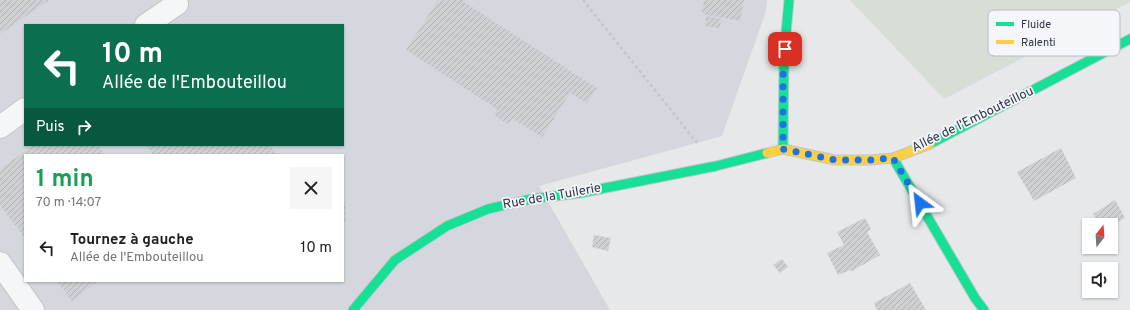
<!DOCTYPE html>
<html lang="fr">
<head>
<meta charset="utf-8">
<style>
	:root { --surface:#fff; --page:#f6f6f6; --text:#202124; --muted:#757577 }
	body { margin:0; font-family:Overpass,sans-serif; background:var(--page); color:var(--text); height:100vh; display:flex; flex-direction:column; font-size:15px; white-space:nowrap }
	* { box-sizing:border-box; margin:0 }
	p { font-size:13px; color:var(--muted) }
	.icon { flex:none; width:22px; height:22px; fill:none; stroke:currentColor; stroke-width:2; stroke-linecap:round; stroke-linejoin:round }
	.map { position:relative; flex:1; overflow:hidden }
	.details { position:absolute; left:24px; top:154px; width:320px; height:128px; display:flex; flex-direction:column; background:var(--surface); border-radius:0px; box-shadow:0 1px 3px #0004 }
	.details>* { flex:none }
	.hud { position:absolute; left:24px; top:24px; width:320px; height:122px; border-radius:0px; box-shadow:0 1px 3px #0004; background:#0b6e4f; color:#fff; overflow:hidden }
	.needle { width:26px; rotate:17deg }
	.fabs { position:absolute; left:1082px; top:218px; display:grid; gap:8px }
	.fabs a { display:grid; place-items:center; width:36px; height:36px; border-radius:0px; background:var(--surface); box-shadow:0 1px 3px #0004; font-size:20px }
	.pin { position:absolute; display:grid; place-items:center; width:34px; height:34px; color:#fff; margin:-17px; border-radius:8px; box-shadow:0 2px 6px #0006 }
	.me { position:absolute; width:44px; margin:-22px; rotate:330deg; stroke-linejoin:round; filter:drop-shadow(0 0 3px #0008) }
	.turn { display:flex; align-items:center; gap:14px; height:84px; padding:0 12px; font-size:18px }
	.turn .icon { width:52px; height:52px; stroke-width:2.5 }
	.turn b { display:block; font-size:28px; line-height:34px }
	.then { display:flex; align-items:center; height:38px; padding:0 12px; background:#0003; gap:8px; font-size:15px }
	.round { display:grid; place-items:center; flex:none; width:42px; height:42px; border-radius:0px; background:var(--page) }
	.head { display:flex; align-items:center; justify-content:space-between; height:68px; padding:0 12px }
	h1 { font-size:24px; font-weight:700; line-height:30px; color:#1e9e55 }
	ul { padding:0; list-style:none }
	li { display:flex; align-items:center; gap:12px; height:52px; padding:0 12px }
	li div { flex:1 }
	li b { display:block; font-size:15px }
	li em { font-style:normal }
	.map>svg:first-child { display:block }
	.built { fill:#d4d7dd; fill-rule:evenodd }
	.green { fill:#d6ded6 }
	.building { fill:url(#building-hatch) }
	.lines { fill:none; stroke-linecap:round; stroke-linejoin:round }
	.street-casing { stroke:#c4c6c8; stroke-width:24 }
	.fast-casing { stroke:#c4c6c8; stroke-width:11 }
	.slow-casing { stroke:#c4c6c8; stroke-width:11 }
	.path { stroke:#c5c6ca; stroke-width:2.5; stroke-dasharray:3 3; stroke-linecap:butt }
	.street { stroke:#f5f6f7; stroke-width:22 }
	.fast { stroke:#16e098; stroke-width:9 }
	.slow { stroke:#ffcf43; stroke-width:9 }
	.route { stroke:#1a73e8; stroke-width:7; stroke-dasharray:0 12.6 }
	.labels { text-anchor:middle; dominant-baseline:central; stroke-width:3.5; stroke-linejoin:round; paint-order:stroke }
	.street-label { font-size:13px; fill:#2b3445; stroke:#f4f6f9 }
	.key { fill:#f4f6f9; stroke:#b8bcc3; stroke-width:1 }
	.key-label { font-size:11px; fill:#2b3445 }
</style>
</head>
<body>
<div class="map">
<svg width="1130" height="310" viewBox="0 0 1130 310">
	<defs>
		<pattern id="building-hatch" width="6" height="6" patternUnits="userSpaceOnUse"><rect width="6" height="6" fill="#ced0d3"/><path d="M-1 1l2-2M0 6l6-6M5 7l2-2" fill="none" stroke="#b1b3b6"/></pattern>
	</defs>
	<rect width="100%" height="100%" fill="#e6e8ea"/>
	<path class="built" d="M0 0H767L766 11 722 136 539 186 610 310H0ZM25 25H343V145H25ZM25 155H343V281H25Z"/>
	<path class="green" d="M850 0H1130V2L944 99Z"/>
	<path class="building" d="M0 0H49L0 34Z
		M438 0H466L464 2 597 88 587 103 570 93 542 137 513 119 508 124 494 115 497 109 406 50Z
		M704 0H744L740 21 702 14Z
		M706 16 721 19 720 28 705 26Z
		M33 145H98L105 155H25V238L0 205V170Z
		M146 145H269L277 155H153Z
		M1061 148 1076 178 1034 201 1017 172Z
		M1115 200 1125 218 1111 226V225H1099L1093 214Z
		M343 201 345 203V222H343Z
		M865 218 871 229 867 232 880 255 852 271 850 270 838 275 827 253 844 245 837 232Z
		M594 235 611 238 608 251 592 247Z
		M782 259 788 267 780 273 773 265Z
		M57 281H98L72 301Z
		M910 283 926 310H877L874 303Z"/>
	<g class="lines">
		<defs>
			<path id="street" d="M146 25 177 4 174 0
				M0 127 25 109
				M0 263 33 310"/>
			<path id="fast" d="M930 144 1130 39
				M783 149 784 55 789 0
				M893 158 975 298 984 310
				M353 310 395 260 447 226 488 209 531 199 580 193 716 166 767 153"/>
			<path id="slow" d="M767 153 783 149 835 160H870L893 158 930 144"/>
		</defs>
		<use href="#street" class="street-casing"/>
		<use href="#fast" class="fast-casing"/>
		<use href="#slow" class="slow-casing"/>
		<path class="path" d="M583 0 698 144"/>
		<use href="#street" class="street"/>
		<use href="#fast" class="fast"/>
		<use href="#slow" class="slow"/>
	</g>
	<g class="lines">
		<path class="route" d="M785 49 783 77V149L835 160H870L893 158 920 203"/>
	</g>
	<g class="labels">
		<g class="street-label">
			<text transform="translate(973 120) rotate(-26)">Allée de l'Embouteillou</text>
			<text transform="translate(552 197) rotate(-10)">Rue de la Tuilerie</text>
		</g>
	</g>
	<rect x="988" y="10" width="132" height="46" rx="6" class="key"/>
	<rect x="996" y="22" width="18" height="4" fill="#16e098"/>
	<rect x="996" y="40" width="18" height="4" fill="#ffcf43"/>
	<g class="key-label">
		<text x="1021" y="28">Fluide</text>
		<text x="1021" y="46">Ralenti</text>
	</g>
</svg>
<div class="fabs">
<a><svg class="needle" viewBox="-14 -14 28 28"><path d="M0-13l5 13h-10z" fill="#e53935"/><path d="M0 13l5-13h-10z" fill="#757577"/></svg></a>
<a><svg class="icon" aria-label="sound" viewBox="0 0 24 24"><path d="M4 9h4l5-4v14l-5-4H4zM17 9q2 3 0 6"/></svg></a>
</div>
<div class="pin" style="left:785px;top:49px;background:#d93025"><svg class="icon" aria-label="arrive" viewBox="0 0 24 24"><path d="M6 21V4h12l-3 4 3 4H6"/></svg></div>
<svg class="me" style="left:920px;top:203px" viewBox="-20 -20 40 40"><path d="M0-17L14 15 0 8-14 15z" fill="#1a73e8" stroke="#fff" stroke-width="4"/></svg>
<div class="hud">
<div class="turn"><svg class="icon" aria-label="left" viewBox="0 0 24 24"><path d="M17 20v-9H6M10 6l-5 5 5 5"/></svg><div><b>10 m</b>Allée de l'Embouteillou</div></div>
<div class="then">Puis<svg class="icon" aria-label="right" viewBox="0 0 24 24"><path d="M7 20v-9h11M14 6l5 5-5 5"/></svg></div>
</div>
<section class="details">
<div class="head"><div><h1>1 min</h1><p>70 m · 14:07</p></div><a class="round"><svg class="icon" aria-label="close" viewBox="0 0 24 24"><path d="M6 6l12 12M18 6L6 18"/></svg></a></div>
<ul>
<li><svg class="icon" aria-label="left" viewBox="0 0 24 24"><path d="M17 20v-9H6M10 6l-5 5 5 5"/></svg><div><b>Tournez à gauche</b><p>Allée de l'Embouteillou</p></div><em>10 m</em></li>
</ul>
</section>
</div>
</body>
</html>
